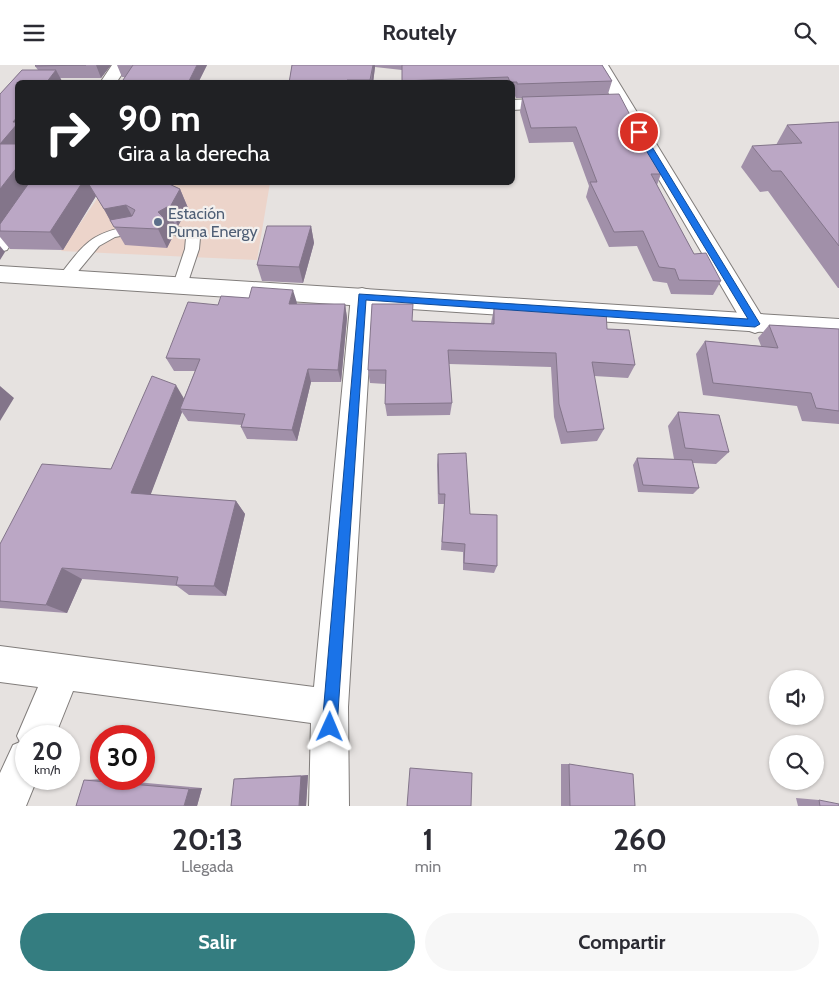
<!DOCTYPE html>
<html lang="es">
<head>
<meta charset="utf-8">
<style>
	:root { --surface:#fff; --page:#f7f7f7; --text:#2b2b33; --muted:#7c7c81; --accent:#347d80 }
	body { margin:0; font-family:Cabin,sans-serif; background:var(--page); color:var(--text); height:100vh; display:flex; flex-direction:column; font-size:19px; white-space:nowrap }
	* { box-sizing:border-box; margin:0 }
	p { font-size:16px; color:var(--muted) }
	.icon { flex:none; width:28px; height:28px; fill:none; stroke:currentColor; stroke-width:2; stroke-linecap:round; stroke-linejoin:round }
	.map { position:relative; height:741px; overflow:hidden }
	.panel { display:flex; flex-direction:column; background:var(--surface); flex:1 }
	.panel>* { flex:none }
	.guide { position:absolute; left:15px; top:15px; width:500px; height:105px; border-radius:8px; box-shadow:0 1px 4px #0004; background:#202124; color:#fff; overflow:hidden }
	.fabs { position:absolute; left:769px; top:605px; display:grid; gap:10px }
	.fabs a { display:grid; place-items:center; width:55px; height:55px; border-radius:50%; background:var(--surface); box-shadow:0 1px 4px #0004; font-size:25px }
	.speed { position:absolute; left:15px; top:660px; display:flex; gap:10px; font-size:25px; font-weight:700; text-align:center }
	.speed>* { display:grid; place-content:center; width:65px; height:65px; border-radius:50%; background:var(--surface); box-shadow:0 1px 4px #0004; line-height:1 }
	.speed small { font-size:12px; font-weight:400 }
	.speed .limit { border:8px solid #d22; background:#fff; color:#111 }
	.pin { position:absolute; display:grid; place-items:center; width:42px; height:42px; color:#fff; margin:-21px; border:2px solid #fff; border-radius:50%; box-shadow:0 1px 5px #0007 }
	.me { position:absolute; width:55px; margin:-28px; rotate:1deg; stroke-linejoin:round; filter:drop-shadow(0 0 4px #0008) }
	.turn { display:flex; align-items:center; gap:18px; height:105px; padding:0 20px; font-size:22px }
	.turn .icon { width:65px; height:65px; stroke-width:2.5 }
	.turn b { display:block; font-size:35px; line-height:42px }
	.eta { display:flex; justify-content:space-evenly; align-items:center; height:85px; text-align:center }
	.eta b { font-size:30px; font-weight:800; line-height:35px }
	.primary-button { display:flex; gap:10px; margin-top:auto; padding:10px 20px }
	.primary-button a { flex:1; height:58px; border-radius:30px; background:var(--accent); color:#fff; font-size:20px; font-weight:800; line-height:58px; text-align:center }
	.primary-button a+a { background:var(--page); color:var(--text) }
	header { display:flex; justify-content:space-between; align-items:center; height:65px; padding:0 20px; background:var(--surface); font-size:22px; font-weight:800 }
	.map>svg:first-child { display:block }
	.commercial { fill:#ecd4ca }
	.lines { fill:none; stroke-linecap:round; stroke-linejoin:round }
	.service-casing { stroke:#817d7b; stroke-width:2 }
	.minor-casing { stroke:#817d7b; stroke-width:2 }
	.primary-casing { stroke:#817d7b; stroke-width:2 }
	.service { fill:#fff; fill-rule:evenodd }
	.minor { fill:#fff; fill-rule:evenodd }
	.primary { fill:#fff; fill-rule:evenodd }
	.wall { fill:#a190a9 }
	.shaded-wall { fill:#83758a }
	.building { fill:#bba7c5; stroke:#83758a }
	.route { fill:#1a73e8; stroke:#114b97 }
	.service-dot { fill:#5c6f8a; stroke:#f3f0ee; stroke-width:2 }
	.labels { text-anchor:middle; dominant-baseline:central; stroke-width:4.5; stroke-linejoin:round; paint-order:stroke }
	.far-service-label { font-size:16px; fill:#4e5e75; stroke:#f3f0ee; text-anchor:start }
</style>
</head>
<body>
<header><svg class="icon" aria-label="menu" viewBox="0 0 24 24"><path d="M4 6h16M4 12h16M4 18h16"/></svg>Routely<svg class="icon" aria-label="search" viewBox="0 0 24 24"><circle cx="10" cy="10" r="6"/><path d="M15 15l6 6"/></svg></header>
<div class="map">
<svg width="839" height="741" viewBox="0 0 839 741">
	<rect width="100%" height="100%" fill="#e6e2e0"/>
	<path class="commercial" d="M108 118H270L257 195 61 186Z"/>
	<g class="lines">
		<defs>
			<path id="service" d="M136 160 143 164 141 167 115 172 99 181 70 216H60L58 213 60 210C86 176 93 167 136 160Z
				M176 162 194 165 200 173 199 184 187 220 185 224H175L173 220 185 184 186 173 171 169 169 166Z"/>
			<path id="minor" d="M112 0H128L116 18H100Z
				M592 0H608L763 253 767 259 763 265 755 268 747 265Z
				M558 33 564 34 566 38 564 42 512 45V35Z
				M32 118H51L7 185 0 187V164Z
				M362 223 370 225 373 231 348 642 349 741H309L311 658 73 626 55 671H26V714H37L26 741H0V708L13 680 20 677 17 671 38 622 0 617V581L314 622 351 231 354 225Z"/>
			<path id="primary" d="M0 201 839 254V272L0 217Z"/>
		</defs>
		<use href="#service" class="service-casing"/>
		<use href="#minor" class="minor-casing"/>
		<use href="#primary" class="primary-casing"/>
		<use href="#service" class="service"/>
		<use href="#minor" class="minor"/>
		<use href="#primary" class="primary"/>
	</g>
	<path class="wall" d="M36 0H111L101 13H60L63 18H18V118H167L180 124 188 143 178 161 175 160 169 164 173 171 167 183 125 180 96 131 63 185 10 184 0 172V29L22 5H38L35 1Z
		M117 0H207L198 18H121L125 12H122Z
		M292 0H602L612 16 608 29 661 109 657 120 694 189 721 216 713 230 671 229 667 218 653 216 637 181 609 182 586 132 589 121 573 77 529 78 520 47 522 33H516L515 31H512V18H402V5L375 2 373 18H289Z
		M839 57V223H838L768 126 760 127 741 102 752 81 776 80 787 60Z
		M311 161 314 178 303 218 262 216 257 200Z
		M297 239H345L347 253 341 317H311L297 376 247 374 241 362 242 360 188 356 182 347 150 430 236 436 245 449 226 531 189 530 177 521 82 514 67 548 0 543V479L111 404 184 333 195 306H174L166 293 218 240Z
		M494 243 607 264 635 300 628 313 594 311 604 364 597 376 561 379 554 352 551 302 449 299 452 338 450 350 387 351 385 339 386 319 370 318 368 305 413 256 491 258Z
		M769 260 839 264V359L802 356 797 341 703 330 696 289 705 276 761 281 758 273Z
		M678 347 729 387 716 399 693 398 699 423 693 429 638 427 633 400 637 393 674 394 668 361Z
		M438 389 497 501 494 508 463 505V487L441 485 444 439H438L437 400Z
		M561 699H569L635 741H561Z
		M308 710 306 741 234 714 244 713Z
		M103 714 202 723 197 741 84 715Z
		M796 733 819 735 839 741H798Z"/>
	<path class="shaded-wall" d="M96 0H111L101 13Z
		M197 0H207L198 18H188Z
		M373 0H375V2L373 18H371Z
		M56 5 63 18H46Z
		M18 51V91L0 79 13 57Z
		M18 101V118H31L0 161V124Z
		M82 118H88L96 131 63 185 50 167Z
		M180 124 188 143 178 161 170 142Z
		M126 140 136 158 110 155 114 163 104 144Z
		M167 142 175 160 169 164 173 171 167 183 158 164V147Z
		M311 161 314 178 303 218 299 202Z
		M0 181 5 187 0 195Z
		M293 225 297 238 293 252 289 239Z
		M345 239 347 253 341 317 338 305Z
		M308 304 311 317 297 376 292 365Z
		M176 320 186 337 180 344 182 347 146 442 131 428Z
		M0 321 14 333 0 356Z
		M236 436 245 449 226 531 214 521Z
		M62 503 82 514 67 548 46 540Z
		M308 710 306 741H299L301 711Z
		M202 723 197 741H184L189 724Z"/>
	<path class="building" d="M36 0H86L35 1Z
		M133 0H197L188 18H121Z
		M292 0H373L370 15H347V18H289Z
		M402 0H602L612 16 517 19V17H510L508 12 402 16Z
		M22 5H56L46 18H18V51L13 57H18V58L0 79H18V101L0 124V29Z
		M619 29 661 109H651L694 189 706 188 721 216 679 215 675 204 659 202 643 166 614 167 590 117H597L576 62 531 63 522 32Z
		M839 57V181L781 106H772L752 81 802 78 787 60Z
		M29 118H82L50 167 0 166V159Z
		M88 118H167L180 124 170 142H167L158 147 164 153 158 164 114 162 110 155 132 151 135 145 126 140 104 144Z
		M267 161H311L299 202 257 200Z
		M252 222 293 225 289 239H345L338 305 308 304 292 365 241 362 245 349 180 344 200 294 166 293 188 237 218 240 221 231 249 233Z
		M372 239H413L412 256 494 259V243L606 246 607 264 629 265 635 300 592 297 604 364 567 367 559 339 556 288 448 285 452 338 385 339 386 305H368Z
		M769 260 839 264V346L816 343 811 328 713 318 705 276 778 283Z
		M152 311 176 320 131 428 236 436 214 521 176 520 178 512 62 503 46 540 0 536V479L42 399 111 404Z
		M678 347 719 350 729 387 685 383Z
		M466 388 470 449 497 450V501L464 498 465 479 442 477 445 429H439L438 389Z
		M637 393 692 395 699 423 643 420Z
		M569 699 633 709 635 741H570Z
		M410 703 472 708 471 741H407Z
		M301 711 299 741H231L234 714Z
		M84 715 189 724 184 741H76Z
		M819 735 839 739V741H820Z"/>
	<path class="route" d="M636 66 643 67 760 259 755 262 366 235 337 662 335 667 330 669 324 667 322 662 359 229 748 254 635 67Z"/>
	<circle class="service-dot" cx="158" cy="157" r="5"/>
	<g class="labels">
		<g class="far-service-label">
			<text x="168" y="148">Estación<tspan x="168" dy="18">Puma Energy</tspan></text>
		</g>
	</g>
</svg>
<div class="fabs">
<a><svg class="icon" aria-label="sound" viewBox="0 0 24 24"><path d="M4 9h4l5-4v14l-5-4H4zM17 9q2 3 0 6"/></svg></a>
<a><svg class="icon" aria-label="search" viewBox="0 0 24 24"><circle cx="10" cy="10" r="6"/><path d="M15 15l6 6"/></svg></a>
</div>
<div class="speed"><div>20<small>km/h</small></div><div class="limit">30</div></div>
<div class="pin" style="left:639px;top:67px;background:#d93025"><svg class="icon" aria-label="arrive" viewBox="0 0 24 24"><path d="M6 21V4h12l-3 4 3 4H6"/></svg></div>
<svg class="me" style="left:330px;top:662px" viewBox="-20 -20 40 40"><path d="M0-17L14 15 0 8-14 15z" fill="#1a73e8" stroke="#fff" stroke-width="4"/></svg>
<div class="guide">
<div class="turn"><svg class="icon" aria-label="right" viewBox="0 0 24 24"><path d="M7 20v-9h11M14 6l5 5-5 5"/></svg><div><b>90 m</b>Gira a la derecha</div></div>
</div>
</div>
<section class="panel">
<div class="eta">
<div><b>20:13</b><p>Llegada</p></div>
<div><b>1</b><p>min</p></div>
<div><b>260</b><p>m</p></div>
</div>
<div class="primary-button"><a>Salir</a><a>Compartir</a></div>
</section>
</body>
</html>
